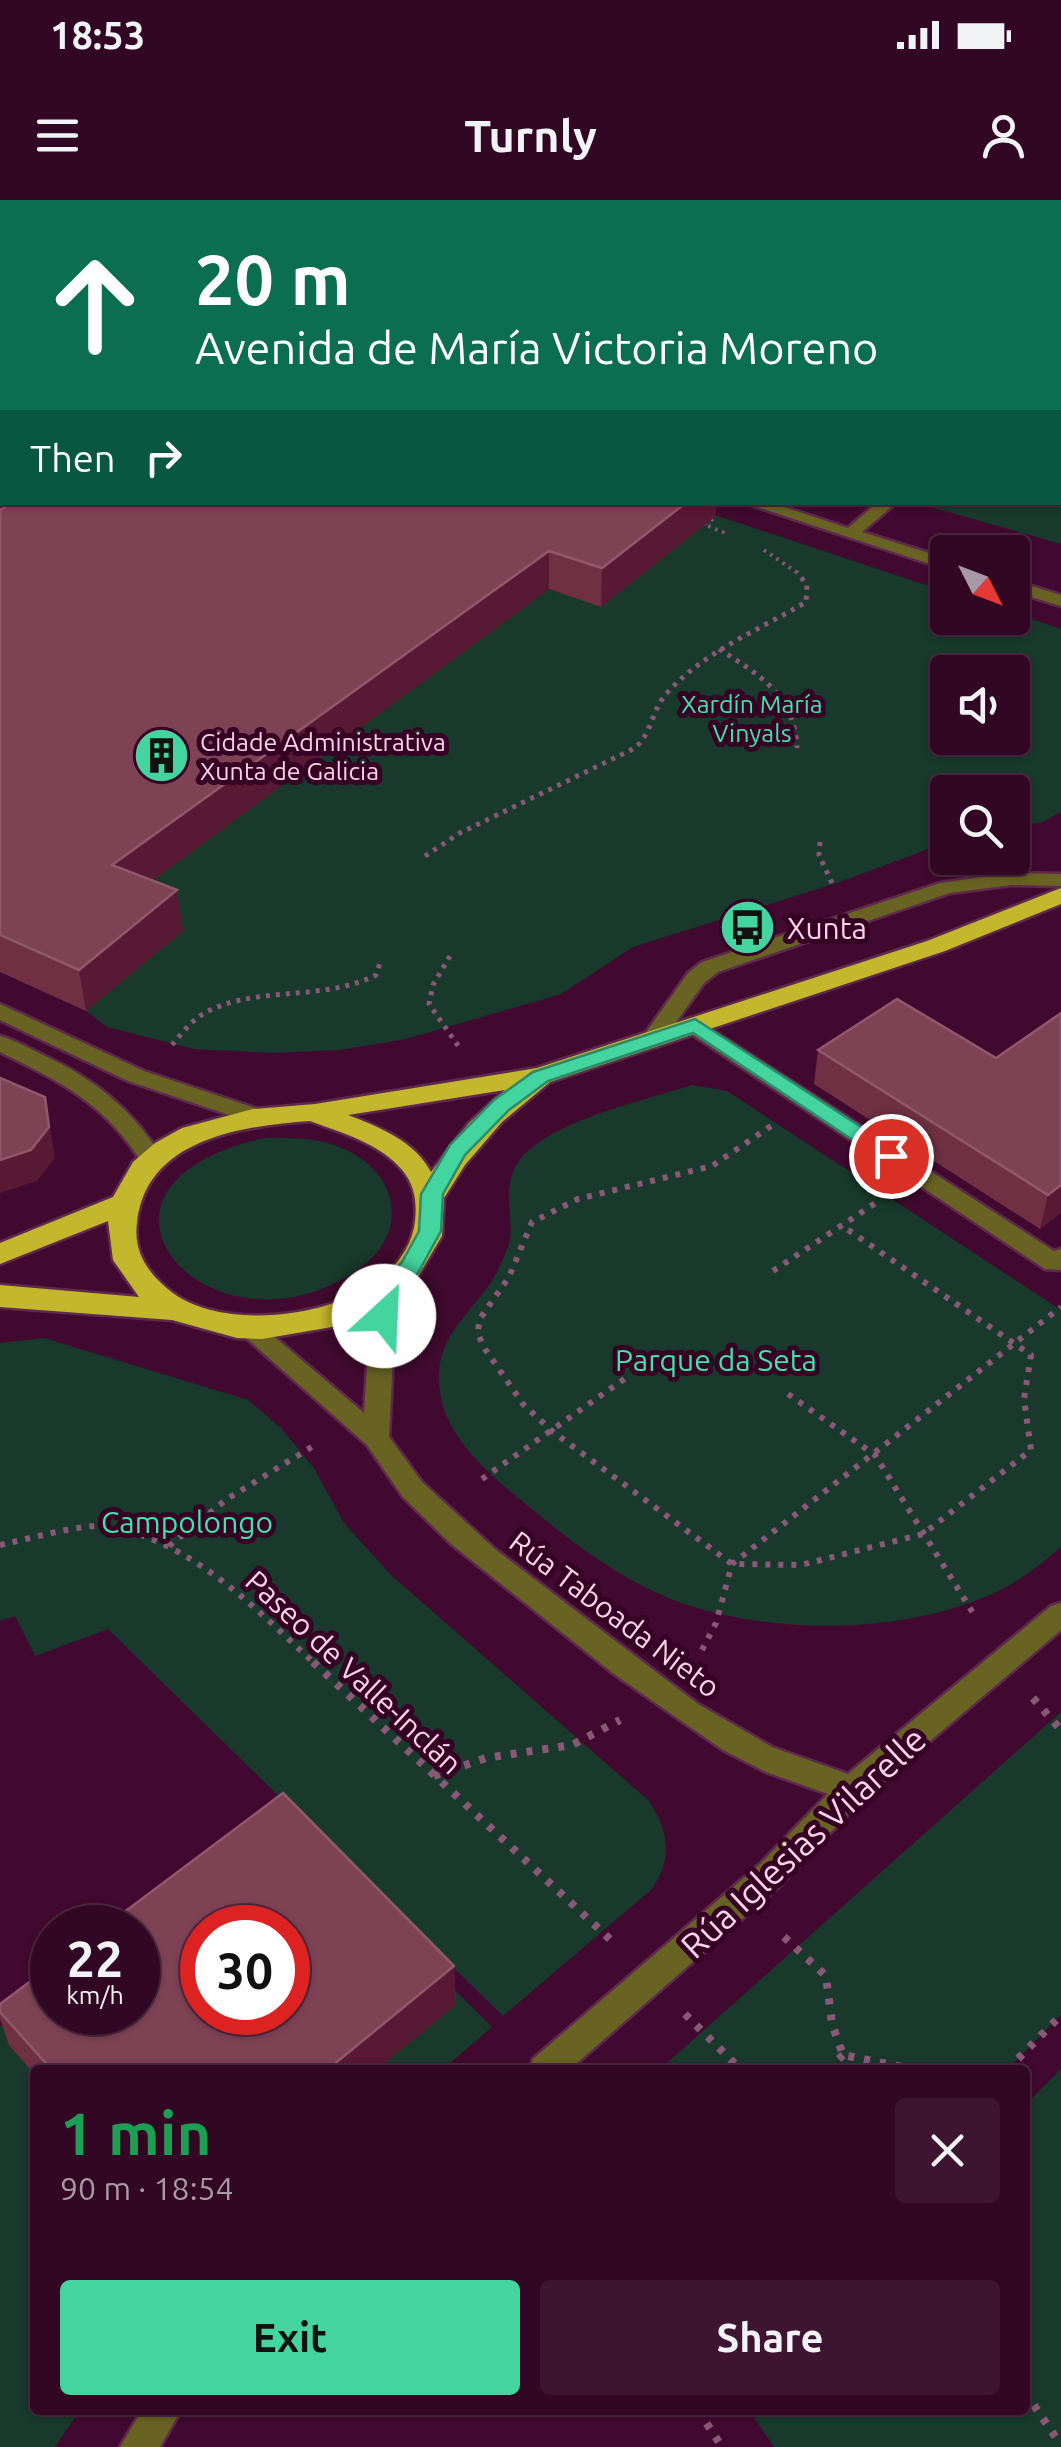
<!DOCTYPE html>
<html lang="en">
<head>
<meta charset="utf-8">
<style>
	:root { --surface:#310723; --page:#3d1530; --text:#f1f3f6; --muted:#a899a6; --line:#4c2841; --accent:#43d4a0 }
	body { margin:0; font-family:Ubuntu,sans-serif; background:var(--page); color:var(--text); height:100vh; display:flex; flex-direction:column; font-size:38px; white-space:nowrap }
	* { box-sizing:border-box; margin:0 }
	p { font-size:32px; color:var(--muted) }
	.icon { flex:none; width:55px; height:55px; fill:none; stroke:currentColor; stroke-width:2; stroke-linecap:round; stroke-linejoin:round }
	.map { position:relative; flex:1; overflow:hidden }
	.drawer { position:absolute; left:30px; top:1865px; width:1000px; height:350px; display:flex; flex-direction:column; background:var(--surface); border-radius:10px; box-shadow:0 2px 8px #0004,0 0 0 2px var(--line) }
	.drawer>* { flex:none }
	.guide { position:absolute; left:0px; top:0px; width:1062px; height:305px; box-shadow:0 2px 8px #0004,0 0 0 2px var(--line); background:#0b6e4f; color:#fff; overflow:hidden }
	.needle { width:65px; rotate:132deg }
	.buttons { position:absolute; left:930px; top:335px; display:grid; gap:20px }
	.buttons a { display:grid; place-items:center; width:100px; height:100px; border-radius:10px; background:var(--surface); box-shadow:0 2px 8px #0004,0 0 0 2px var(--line); font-size:50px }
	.speed { position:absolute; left:30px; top:1705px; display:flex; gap:20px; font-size:50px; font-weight:700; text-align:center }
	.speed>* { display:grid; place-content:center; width:130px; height:130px; border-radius:50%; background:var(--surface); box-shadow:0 2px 8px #0004,0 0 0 2px var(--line); line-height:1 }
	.speed small { font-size:25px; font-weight:400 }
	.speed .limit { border:15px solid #d22; background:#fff; color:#111 }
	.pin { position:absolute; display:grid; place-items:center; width:85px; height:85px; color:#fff; margin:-42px; border:5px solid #fff; border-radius:50%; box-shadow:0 2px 10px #0007 }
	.me { position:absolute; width:110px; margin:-55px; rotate:25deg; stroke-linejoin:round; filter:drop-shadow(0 0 8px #0008) }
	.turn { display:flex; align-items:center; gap:35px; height:210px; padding:0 30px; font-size:45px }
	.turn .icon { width:130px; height:130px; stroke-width:2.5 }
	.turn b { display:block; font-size:70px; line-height:85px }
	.then { display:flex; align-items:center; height:95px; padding:0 30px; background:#0003; gap:20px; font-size:38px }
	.round { display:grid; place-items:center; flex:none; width:105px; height:105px; border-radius:10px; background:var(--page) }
	.headline { display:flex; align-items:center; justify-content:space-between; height:170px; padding:0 30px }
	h1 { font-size:60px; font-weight:700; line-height:75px; color:#1e9e55 }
	.primary-button { display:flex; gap:20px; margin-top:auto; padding:20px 30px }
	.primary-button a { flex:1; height:115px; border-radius:10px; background:var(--accent); color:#111; font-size:40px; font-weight:700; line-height:115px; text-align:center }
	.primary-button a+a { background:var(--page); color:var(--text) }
	.status { display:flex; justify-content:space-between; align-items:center; height:70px; padding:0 50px; background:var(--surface); direction:ltr }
	.status svg { height:28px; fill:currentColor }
	header { display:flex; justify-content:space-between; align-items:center; height:130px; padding:0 30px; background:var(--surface); font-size:45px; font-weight:700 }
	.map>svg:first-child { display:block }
	.green { fill:#18392c; fill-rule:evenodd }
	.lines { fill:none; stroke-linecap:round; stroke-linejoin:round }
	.minor-casing { stroke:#5e294c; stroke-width:5 }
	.highway-casing { stroke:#5e294c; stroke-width:5 }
	.path-far3 { stroke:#895877; stroke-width:4; stroke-dasharray:2.5 5; stroke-linecap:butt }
	.path-far2 { stroke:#895877; stroke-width:5; stroke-dasharray:4 6; stroke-linecap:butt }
	.path-far1 { stroke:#895877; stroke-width:6; stroke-dasharray:5 8; stroke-linecap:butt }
	.path { stroke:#895877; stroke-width:8; stroke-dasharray:6 10; stroke-linecap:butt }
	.minor { fill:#686323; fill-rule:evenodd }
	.highway { fill:#c3b82d; fill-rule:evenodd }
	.wall { fill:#6f3043 }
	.shaded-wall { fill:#571934 }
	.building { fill:#7e4255; stroke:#91586c; stroke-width:2.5; fill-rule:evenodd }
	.route { fill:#43d4a0; stroke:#2c8a68; stroke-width:2.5 }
	.labels { text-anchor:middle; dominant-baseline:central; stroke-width:10; stroke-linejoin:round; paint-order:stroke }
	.far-park-label { font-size:25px; fill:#3de5ac; stroke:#360025 }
	.far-poi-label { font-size:25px; fill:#f8d3e7; stroke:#360025; text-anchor:start }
	.poi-label { font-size:30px; fill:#f8d3e7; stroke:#360025; text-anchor:start }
	.park-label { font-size:30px; fill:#3de5ac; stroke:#360025 }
	.street-label { font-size:30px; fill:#f8d3e7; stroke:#360025 }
	.near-street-label { font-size:35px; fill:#f8d3e7; stroke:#360025 }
</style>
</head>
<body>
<div class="status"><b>18:53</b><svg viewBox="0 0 49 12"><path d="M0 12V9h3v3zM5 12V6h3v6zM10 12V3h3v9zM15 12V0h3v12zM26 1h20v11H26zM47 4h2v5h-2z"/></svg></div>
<header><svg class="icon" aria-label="menu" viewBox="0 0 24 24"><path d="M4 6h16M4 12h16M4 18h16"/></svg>Turnly<svg class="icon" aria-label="person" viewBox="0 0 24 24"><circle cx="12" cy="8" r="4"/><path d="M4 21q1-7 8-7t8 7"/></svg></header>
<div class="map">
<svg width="1061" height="2247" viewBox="0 0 1061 2247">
	<rect width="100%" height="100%" fill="#41092f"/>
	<path class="green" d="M1061 195V344L931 307 937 302H1060Z
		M715 315 947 392 948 418H1012L1013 413 1061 429V612L1042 622 1013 628 1012 592H948L947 642 840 682 633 747 561 794 406 839 340 850 273 853 194 849 107 827 86 811 182 731 118 706 549 389 602 406ZM948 472H1012V538H948Z
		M692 885 727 891 1061 1110V1347C1038 1367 1013 1386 985 1397 900 1432 789 1434 701 1409 634 1391 573 1344 521 1300 481 1268 435 1227 439 1171 442 1127 482 1105 499 1068 503 1059 509 1048 510 1039 513 1018 504 992 513 972 532 923 645 901 692 885Z
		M265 938C288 938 312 937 334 945 397 966 415 1031 356 1071 209 1169 47 986 265 938Z
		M44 1138 248 1200 281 1228 314 1268 344 1323 391 1375 649 1601C669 1632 673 1658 652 1689L503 1816 108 1429 35 1456 15 1416 0 1421V1143Z
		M1061 1512V1815L1007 1870H659Z
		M276 1613 492 1827 442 1870H35V2210H80L55 2247H0V1826L52 1786V1812H138V1728ZM202 1728H288V1812H202Z
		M1061 1869V2247H774L749 2210H1025V1905Z"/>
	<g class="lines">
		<defs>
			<path id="minor" d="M0 59H2V68H0Z
				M1061 73V82H1060V73Z
				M1060 111H1061V119H1060Z
				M0 123H2V132H0Z
				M1061 158V168L1060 169V159Z
				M742 302H769L848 328 878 302H897L862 332 948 359V370Z
				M1012 380 1061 395V406L1012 391Z
				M1011 673 1061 674V686L1011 685 950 693 718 772 704 783 659 846H643L640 841 688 773 702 762 940 683Z
				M0 804 144 871 264 911 267 916 256 924 128 881 0 820Z
				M695 819 1054 1051 1061 1049V1070L1045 1069 687 831 684 826 687 821Z
				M0 836C15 840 29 848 43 855 96 880 132 909 164 960L160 966H144C106 904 63 883 0 852Z
				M384 1085 396 1094 389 1237 422 1282 495 1349 698 1504 772 1547 848 1574 1051 1406 1061 1403V1430L864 1597 782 1684 569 1870H529L533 1859 760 1664 828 1594 766 1572 723 1550 614 1474 450 1343 403 1297 367 1245 235 1128 239 1122H257L364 1213 372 1094Z
				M142 2210H181L160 2247H120Z"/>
			<path id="highway" d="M1061 688V704L945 751 550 882 502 922 465 965 444 998 442 1036 417 1078 381 1106 332 1127 262 1139 237 1138 172 1120 0 1107V1085L139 1097 113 1060 108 1021 0 1064V1043L113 997 133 962 155 943 182 928 253 909 315 904 537 868 927 741ZM505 890 469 923 431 972C415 941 379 927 348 915ZM310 921C342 933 380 943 403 971 415 986 417 1003 415 1021 405 1112 236 1140 173 1093 149 1075 133 1053 137 1023 146 939 241 926 310 921Z"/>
		</defs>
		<use href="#minor" class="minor-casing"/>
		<use href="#highway" class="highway-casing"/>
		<path class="path-far3" d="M713 319 704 324 725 333
			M764 350 799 374"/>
		<path class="path-far2" d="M719 449C760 475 795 496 797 548
			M820 642 819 655 832 683
			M425 656 460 633 635 548C652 533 652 510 666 494 703 452 759 430 806 402L807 385 797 372
			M450 756 433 785 429 804 459 847
			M172 845C182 833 192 820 206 812 259 785 322 802 376 775L381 760"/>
		<path class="path-far1" d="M771 926 712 966 578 999 532 1022 509 1077 479 1120 478 1134 485 1149 523 1204 552 1231 732 1364 801 1365 923 1334 1031 1250 1024 1199 1031 1155 841 1025
			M773 1071 880 1000
			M788 1194 875 1255 973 1413
			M482 1279 630 1175
			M0 1345C24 1340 85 1323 106 1326 191 1340 255 1408 315 1464
			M169 1346 227 1299 315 1245
			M702 1450 716 1423 732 1364 1061 1107"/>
		<path class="path" d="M313 1462 614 1743
			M1033 1498 1061 1530
			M434 1576 486 1558 572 1545 620 1520
			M784 1737 826 1776 832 1824 843 1855 918 1870
			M685 1814 741 1870
			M827 1870 843 1855
			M1007 1870 1061 1815
			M1025 2192 1061 2245
			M698 2210 722 2247"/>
		<use href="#minor" class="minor"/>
		<use href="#highway" class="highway"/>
	</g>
	<path class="wall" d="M0 132 2 133V244L0 243Z
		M0 310 716 316 601 407 549 389 152 681 177 690 183 731 86 811 0 772Z
		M1061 813V1013L1040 1029 814 884 818 850 996 858Z
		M454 1766 456 1805 376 1870H35V1875L9 1845 0 1819V1804Z"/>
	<path class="shaded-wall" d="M0 0H47L32 2H2V8H1Z
		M361 0H416L411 2H357Z
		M687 302H716V316L601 407 602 368Z
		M549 351V389L118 706 112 665Z
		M177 690 183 731 86 811 79 770Z
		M45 897 55 958 37 981 0 993V960Z
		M1061 985V1013L1040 1029 1048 995Z
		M454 1766 456 1805 376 1870H327Z"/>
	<path class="building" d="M168 0H361L357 2H162Z
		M553 0H1061V48L1060 49V2H552Z
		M0 132 2 133V210L0 209Z
		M14 302H687L602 368 549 351 112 665 177 690 79 770 0 735V310Z
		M897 799 996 858 1061 813V985L1048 995 818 850Z
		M0 878 45 897 49 927 31 950 0 960Z
		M283 1593 454 1766 327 1870H52L0 1812V1804L52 1765V1812H138V1728H103ZM202 1728H288V1812H202Z"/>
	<path class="route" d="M695 819 898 951 902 956 898 961H884L693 833 548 881 509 910 465 955 443 994 441 1031 418 1073 395 1096 392 1122H376L373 1094 402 1062 419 1031 421 994 450 945 494 900 533 872Z"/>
	<defs>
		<symbol id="building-disc" viewBox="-11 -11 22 22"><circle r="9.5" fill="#43d4a0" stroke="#360025"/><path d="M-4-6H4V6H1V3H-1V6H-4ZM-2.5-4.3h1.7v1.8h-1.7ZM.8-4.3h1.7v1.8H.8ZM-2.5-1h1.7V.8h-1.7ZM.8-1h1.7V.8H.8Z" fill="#111"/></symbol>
		<symbol id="bus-disc" viewBox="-11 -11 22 22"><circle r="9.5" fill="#43d4a0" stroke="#360025"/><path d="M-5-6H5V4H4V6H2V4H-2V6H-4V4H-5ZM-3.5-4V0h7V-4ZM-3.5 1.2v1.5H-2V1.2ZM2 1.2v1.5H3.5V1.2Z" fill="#111"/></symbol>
	</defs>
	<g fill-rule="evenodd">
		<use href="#building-disc" x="130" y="524" width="63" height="63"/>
		<use href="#bus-disc" x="716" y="696" width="63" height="63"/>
	</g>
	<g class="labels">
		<g class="far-park-label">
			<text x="752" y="504">Xardín María<tspan x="752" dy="29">Vinyals</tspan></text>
		</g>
		<g class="far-poi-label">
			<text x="200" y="542">Cidade Administrativa<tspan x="200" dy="29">Xunta de Galicia</tspan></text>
		</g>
		<g class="poi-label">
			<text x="787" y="728">Xunta</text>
		</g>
		<g class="park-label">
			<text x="716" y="1160">Parque da Seta</text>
			<text x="187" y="1322">Campolongo</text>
		</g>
		<g class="street-label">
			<text transform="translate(615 1414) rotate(37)">Rúa Taboada Nieto</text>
			<text transform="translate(354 1472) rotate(43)">Paseo de Valle-Inclán</text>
		</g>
		<g class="near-street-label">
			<text transform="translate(803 1642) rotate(-43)">Rúa Iglesias Vilarelle</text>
		</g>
	</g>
</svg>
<div class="buttons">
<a><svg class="needle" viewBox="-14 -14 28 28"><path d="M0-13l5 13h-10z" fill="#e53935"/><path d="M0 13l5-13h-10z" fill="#a899a6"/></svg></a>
<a><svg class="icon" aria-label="sound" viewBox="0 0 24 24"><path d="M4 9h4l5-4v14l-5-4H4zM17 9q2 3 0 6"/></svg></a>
<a><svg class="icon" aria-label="search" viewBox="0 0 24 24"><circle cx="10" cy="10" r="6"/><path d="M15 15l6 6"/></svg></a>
</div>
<div class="speed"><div>22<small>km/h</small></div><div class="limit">30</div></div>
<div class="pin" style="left:891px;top:956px;background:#d93025"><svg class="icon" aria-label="arrive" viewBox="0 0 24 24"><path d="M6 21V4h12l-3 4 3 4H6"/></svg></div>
<svg class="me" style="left:384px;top:1116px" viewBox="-20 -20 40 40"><circle r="19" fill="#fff"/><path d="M0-13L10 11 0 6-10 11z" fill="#43d4a0"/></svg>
<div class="guide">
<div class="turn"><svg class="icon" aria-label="ahead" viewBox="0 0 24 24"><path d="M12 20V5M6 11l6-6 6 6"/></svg><div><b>20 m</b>Avenida de María Victoria Moreno</div></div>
<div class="then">Then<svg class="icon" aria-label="right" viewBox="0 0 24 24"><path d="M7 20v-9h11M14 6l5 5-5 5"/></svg></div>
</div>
<section class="drawer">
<div class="headline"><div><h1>1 min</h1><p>90 m · 18:54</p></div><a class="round"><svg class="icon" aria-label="close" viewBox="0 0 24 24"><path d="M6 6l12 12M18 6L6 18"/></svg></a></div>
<div class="primary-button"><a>Exit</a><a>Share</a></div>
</section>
</div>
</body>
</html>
